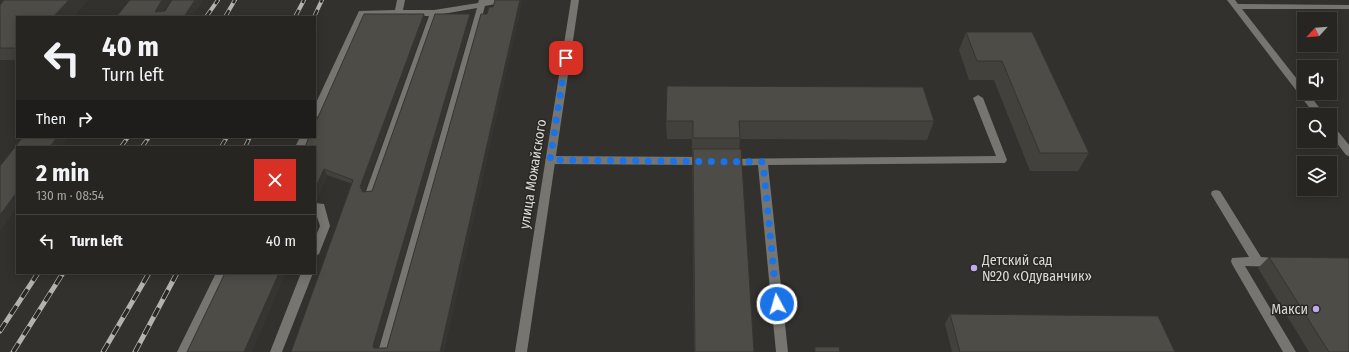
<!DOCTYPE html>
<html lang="en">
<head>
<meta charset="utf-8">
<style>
	:root { --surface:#262522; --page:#32312f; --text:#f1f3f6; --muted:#a4a5a5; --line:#424240 }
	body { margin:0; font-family:"Fira Sans Condensed",sans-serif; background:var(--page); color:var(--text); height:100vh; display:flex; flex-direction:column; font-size:15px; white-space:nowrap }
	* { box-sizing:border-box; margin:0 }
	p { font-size:13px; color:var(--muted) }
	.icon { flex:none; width:22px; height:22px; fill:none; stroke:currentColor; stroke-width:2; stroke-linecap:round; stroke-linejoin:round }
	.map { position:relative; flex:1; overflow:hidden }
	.side { position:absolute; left:16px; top:146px; width:300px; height:128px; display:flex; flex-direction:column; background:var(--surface); border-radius:0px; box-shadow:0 2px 10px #0003,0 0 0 1px var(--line) }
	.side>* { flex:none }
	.hud { position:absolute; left:16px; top:16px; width:300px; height:122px; border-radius:0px; box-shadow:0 2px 10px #0003,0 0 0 1px var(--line); background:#262522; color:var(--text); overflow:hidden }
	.needle { width:26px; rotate:244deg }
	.buttons { position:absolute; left:1297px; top:12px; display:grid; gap:8px }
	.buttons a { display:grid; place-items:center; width:40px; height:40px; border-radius:0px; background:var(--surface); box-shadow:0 2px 10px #0003,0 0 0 1px var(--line); font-size:20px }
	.pin { position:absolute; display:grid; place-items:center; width:34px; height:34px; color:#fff; margin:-17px; border-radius:8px; box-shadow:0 2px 6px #0006 }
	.me { position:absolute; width:44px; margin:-22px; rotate:354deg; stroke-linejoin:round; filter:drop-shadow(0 0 3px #0008) }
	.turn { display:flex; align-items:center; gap:14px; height:84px; padding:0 20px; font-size:18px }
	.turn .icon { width:52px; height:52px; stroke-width:2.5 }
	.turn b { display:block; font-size:28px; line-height:34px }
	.then { display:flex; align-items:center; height:38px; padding:0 20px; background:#0003; gap:8px; font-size:15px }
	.round { display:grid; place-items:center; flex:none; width:42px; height:42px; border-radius:0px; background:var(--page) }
	.summary { display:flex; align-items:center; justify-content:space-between; height:68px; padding:0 20px }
	h1 { font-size:24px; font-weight:700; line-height:30px }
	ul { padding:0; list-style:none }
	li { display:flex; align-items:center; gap:12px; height:52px; padding:0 20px; border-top:1px solid var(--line) }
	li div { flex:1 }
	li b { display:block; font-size:15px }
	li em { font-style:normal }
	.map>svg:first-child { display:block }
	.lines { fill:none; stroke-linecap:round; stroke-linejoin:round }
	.lane { fill:#777570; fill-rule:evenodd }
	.secondary { fill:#777570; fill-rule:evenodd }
	.rail-far1-casing { stroke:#b3b2ae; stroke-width:4 }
	.rail-casing { stroke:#b3b2ae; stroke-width:5 }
	.rail-far1 { stroke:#292823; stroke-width:2.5; stroke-dasharray:8; stroke-linecap:butt }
	.rail { stroke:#292823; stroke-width:3.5; stroke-dasharray:10; stroke-linecap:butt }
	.wall { fill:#43413c }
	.shaded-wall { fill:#373531 }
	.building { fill:#4e4c46; stroke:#373531 }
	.route { stroke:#1a73e8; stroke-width:7; stroke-dasharray:0 12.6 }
	.poi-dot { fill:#c0a8f3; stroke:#292823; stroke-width:1.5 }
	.labels { text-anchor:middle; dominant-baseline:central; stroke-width:3; stroke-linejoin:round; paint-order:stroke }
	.street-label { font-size:14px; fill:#dbdad7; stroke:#292823 }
	.poi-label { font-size:14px; fill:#dbdad7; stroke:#292823; text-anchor:start }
</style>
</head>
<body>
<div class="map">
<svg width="1349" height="352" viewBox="0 0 1349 352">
	<rect width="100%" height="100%" fill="#33312d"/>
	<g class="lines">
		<path class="lane" d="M397 0H405L403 10H434L478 3 479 0H510L506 2 485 6 390 352H378L477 8 437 15 375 194 374 197H366L365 194 429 16H365L320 115 315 118V105L359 11 395 10Z
			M978 95 983 98 1007 160 1005 163 768 165 788 352H776L758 165 728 166 725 165 723 162 725 159 996 156 973 98Z
			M300 137H310L305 147H295Z
			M550 156 706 157 711 161 706 165 550 164 545 160Z
			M1216 190 1220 191 1261 257 1281 259 1282 262 1281 265 1277 267 1245 266 1296 352H1283L1232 264 1231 261 1232 258 1249 257 1211 194 1212 191Z
			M315 203 324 204 330 226 319 254 315 256V238L320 226 315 211Z
			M216 273H228L189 352H177Z
			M301 273H313L282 352H270Z"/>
		<path class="secondary" d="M571 0H579L527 352H515Z
			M1227 0H1235L1238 4 1349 5V9H1242L1304 88V93H1308L1325 115H1315Z
			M1330 124 1333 125 1349 145V156L1346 155 1330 134Z"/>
		<defs>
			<path id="rail-far1" d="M206 17 218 0
				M225 17 235 0
				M295 17 304 0
				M314 17 322 0
				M121 147 128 137
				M142 147 149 137
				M221 147 227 137
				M245 147 250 137"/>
			<path id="rail" d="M0 331 38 273
				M13 352 63 273
				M103 352 149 273
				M135 352 177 273"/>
		</defs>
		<use href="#rail-far1" class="rail-far1-casing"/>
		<use href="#rail" class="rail-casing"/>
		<use href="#rail-far1" class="rail-far1"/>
		<use href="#rail" class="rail"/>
	</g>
	<path class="wall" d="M4 0H88L73 17H17V60H0V5Z
		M493 7 444 352H291L352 184 327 175 316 202H315V147L426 20 364 192 372 191 472 20 378 348H387L487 14Z
		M966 32H1032L1089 153 1078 171H1030L994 80H969L959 50Z
		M666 121H934L927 140 740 139 739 149 754 352H694L692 139H667Z
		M1269 257 1349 352H1309L1258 268Z
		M950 314 1175 352H952L945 324Z"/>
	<path class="shaded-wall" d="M69 0H88L73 17H53Z
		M162 0H170L160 17 155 12Z
		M195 0H204L192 17H184Z
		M520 0H523L444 352H440Z
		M424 14 426 20 364 193 360 187Z
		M470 14 472 20 377 352 373 346Z
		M57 137H68L61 147H50Z
		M324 169 327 175 316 202H315V189Z
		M17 192V207L0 231V215Z
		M279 273H286L252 352H244Z"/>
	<path class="building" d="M4 0H69L53 17H17V48H0V5Z
		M130 0H162L155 12 165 11 172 0H195L184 17H116Z
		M495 0H520L440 352H291L353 180 324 169 315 189V147H305L309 137H315V124L364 14H424L360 187 363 192 372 191 435 14H470L373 346 374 348H387L481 14H487L489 7H493Z
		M966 32H1032L1089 153H1040L1002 61H977Z
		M667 86 923 87 934 121H739L740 138H693V121H666Z
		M23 137H57L50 147H17V192L0 215V166Z
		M693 149H741L754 352H695Z
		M1269 257 1349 258V352H1329Z
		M225 273H279L244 352H187Z
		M950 314 1158 316 1175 352H960Z
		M815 347H839L840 352H815Z"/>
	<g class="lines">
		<path class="route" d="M566 58 550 160 763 162 777 304"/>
	</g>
	<g class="poi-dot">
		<circle cx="974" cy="268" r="4"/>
		<circle cx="1316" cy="309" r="4"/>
	</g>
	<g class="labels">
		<g class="street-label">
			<text transform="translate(533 174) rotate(-81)">улица Можайского</text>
		</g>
		<g class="poi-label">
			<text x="982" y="260">Детский сад<tspan x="982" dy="16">№20 «Одуванчик»</tspan></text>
			<text x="1308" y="309" text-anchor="end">Макси</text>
		</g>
	</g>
</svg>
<div class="buttons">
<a><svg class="needle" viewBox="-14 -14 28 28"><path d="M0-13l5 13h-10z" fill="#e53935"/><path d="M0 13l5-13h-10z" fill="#a4a5a5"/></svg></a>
<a><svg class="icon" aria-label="sound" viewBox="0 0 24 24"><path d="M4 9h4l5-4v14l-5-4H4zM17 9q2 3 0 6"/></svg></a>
<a><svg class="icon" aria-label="search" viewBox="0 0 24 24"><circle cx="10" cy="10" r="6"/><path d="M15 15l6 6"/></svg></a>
<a><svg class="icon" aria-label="layers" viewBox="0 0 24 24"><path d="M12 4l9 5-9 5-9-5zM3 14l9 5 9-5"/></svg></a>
</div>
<div class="pin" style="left:566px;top:58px;background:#d93025"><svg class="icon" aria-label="arrive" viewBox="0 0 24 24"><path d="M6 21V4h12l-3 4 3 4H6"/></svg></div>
<svg class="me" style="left:777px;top:304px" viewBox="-20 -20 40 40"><circle r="17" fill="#1a73e8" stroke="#fff" stroke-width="3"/><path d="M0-11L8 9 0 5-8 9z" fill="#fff"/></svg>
<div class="hud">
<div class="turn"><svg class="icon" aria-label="left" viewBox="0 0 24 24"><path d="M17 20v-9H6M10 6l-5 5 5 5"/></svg><div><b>40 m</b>Turn left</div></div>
<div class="then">Then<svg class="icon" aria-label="right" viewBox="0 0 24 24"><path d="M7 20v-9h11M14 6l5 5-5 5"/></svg></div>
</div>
<section class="side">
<div class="summary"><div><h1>2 min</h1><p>130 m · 08:54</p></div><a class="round" style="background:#d93025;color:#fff"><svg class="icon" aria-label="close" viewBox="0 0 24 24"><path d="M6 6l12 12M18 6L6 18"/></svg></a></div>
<ul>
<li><svg class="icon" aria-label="left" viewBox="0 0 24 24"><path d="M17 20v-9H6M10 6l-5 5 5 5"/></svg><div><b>Turn left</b></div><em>40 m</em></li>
</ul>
</section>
</div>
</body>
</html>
